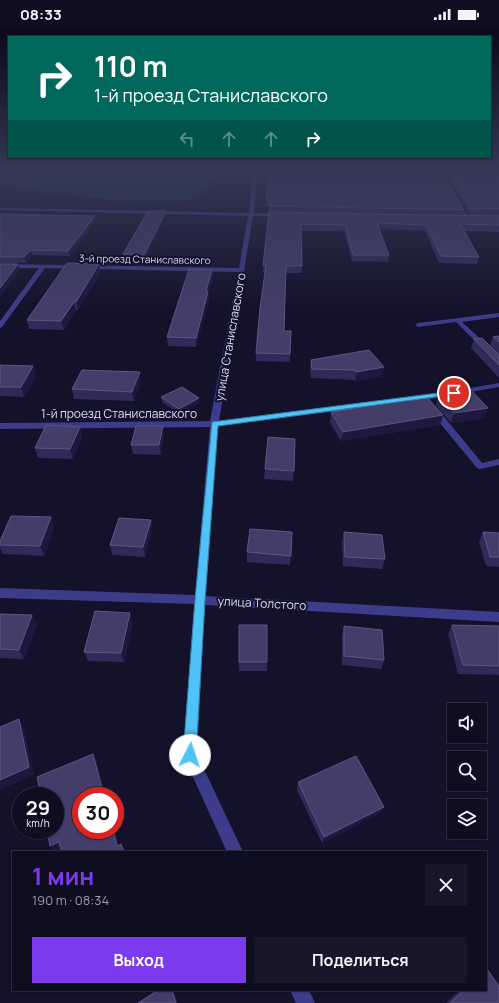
<!DOCTYPE html>
<html lang="ru">
<head>
<meta charset="utf-8">
<style>
	:root { --surface:#0f0d20; --page:#181629; --text:#f1f3f6; --muted:#9b9ca5; --line:#2f2d3e; --accent:#7c3aed }
	body { margin:0; font-family:Manrope,sans-serif; background:var(--page); color:var(--text); height:100vh; display:flex; flex-direction:column; font-size:15px; white-space:nowrap }
	* { box-sizing:border-box; margin:0 }
	p { font-size:13px; color:var(--muted) }
	.icon { flex:none; width:22px; height:22px; fill:none; stroke:currentColor; stroke-width:2; stroke-linecap:round; stroke-linejoin:round }
	.map { position:relative; flex:1; overflow:hidden }
	.side { position:absolute; left:12px; top:823px; width:475px; height:140px; display:flex; flex-direction:column; background:var(--surface); border-radius:0px; box-shadow:0 1px 3px #0004,0 0 0 1px var(--line) }
	.side>* { flex:none }
	.guide { position:absolute; left:8px; top:8px; width:483px; height:122px; border-radius:0px; box-shadow:0 1px 3px #0004,0 0 0 1px var(--line); background:#00695c; color:#fff; overflow:hidden }
	.tools { position:absolute; left:447px; top:675px; display:grid; gap:8px }
	.tools a { display:grid; place-items:center; width:40px; height:40px; border-radius:0px; background:var(--surface); box-shadow:0 1px 3px #0004,0 0 0 1px var(--line); font-size:20px }
	.speed { position:absolute; left:12px; top:759px; display:flex; gap:8px; font-size:20px; font-weight:700; text-align:center }
	.speed>* { display:grid; place-content:center; width:52px; height:52px; border-radius:50%; background:var(--surface); box-shadow:0 1px 3px #0004,0 0 0 1px var(--line); line-height:1 }
	.speed small { font-size:10px; font-weight:400 }
	.speed .limit { border:6px solid #d22; background:#fff; color:#111 }
	.pin { position:absolute; display:grid; place-items:center; width:34px; height:34px; color:#fff; margin:-17px; border:2px solid #fff; border-radius:50%; box-shadow:0 1px 4px #0007 }
	.me { position:absolute; width:44px; margin:-22px; rotate:4deg; stroke-linejoin:round; filter:drop-shadow(0 0 3px #0008) }
	.turn { display:flex; align-items:center; gap:14px; height:84px; padding:0 20px; font-size:18px }
	.turn .icon { width:52px; height:52px; stroke-width:2.5 }
	.turn b { display:block; font-size:28px; line-height:34px }
	.lanes { display:flex; align-items:center; height:38px; padding:0 20px; background:#0003; justify-content:center; gap:20px; direction:ltr }
	.lanes .off { opacity:.35 }
	.round { display:grid; place-items:center; flex:none; width:42px; height:42px; border-radius:0px; background:var(--page) }
	.overview { display:flex; align-items:center; justify-content:space-between; height:68px; padding:0 20px }
	h1 { font-size:24px; font-weight:700; line-height:30px; color:var(--accent) }
	.cta { display:flex; gap:8px; margin-top:auto; padding:8px 20px }
	.cta a { flex:1; height:46px; border-radius:0px; background:var(--accent); color:#fff; font-size:16px; font-weight:700; line-height:46px; text-align:center }
	.cta a+a { background:var(--page); color:var(--text) }
	.status { display:flex; justify-content:space-between; align-items:center; height:28px; padding:0 20px; background:var(--surface); direction:ltr }
	.status svg { height:11px; fill:currentColor }
	.map>svg:first-child { display:block }
	.green { fill:#143533 }
	.lines { fill:none; stroke-linecap:round; stroke-linejoin:round }
	.minor { fill:#3c3c8a; fill-rule:evenodd }
	.wall { fill:#312a59 }
	.shaded-wall { fill:#1e183f }
	.building { fill:#433d6a; stroke:#5c5682 }
	.route { fill:#4fc3f7; stroke:#337fa1 }
	.labels { text-anchor:middle; dominant-baseline:central; stroke-width:4; stroke-linejoin:round; paint-order:stroke }
	.far-street-label { font-size:10px; fill:#dddbff; stroke:#14112b }
	.street-label { font-size:12px; fill:#dddbff; stroke:#14112b }
</style>
</head>
<body>
<div class="status"><b>08:33</b><svg viewBox="0 0 49 12"><path d="M0 12V9h3v3zM5 12V6h3v6zM10 12V3h3v9zM15 12V0h3v12zM26 1h20v11H26zM47 4h2v5h-2z"/></svg></div>
<div class="map">
<svg width="499" height="975" viewBox="0 0 499 975">
	<rect width="100%" height="100%" fill="#14112b"/>
	<path class="green" d="M0 143H219L204 166 195 170 182 173H118L0 159Z"/>
	<g class="lines">
		<path class="minor" d="M253 143H285L283 145H257L254 185 282 186 284 187 282 188H253L219 393 424 368 499 355V359L424 372 218 398 206 568 499 584V594L205 577 197 726 243 824H227L183 727 194 576 0 570V560L195 567 210 399 0 401V395L210 393 238 244 45 240 2 299 0 300V293L39 240H0V236L239 240 248 188 0 182V180L249 185Z
			M419 145 499 147V149L417 147Z
			M454 170 458 171 469 191 465 190Z
			M499 285V289L462 294 499 328V334H496L456 294 418 299 415 297 418 295Z
			M430 379H436L482 435 499 431V437L480 441 477 440 430 383 429 381Z
			M290 962H309L315 975H296Z"/>
	</g>
	<path class="wall" d="M457 143H499V204L464 203 479 229 477 236 439 235 425 203 379 201 389 227 388 234 352 233 344 203H301L302 238V245H286L284 303 290 326V334L256 333V325L265 244H263V237L269 184V178H265L266 172 416 146 463 182 462 187H470L450 153 452 147H462L463 145H458Z
		M0 186 96 193 70 228 32 227 26 235H0Z
		M166 187 145 231 123 230V226Z
		M99 236 100 245 78 282H76L64 302 29 301 27 292Z
		M212 242 213 251 208 266 209 272 196 319 168 318 167 309Z
		M499 308V350L471 320 474 311 499 326 490 318 493 309Z
		M311 332 384 339 382 348 355 353 354 352 311 350 310 342Z
		M0 337 36 348 24 369 0 368Z
		M141 353 134 373 74 371 72 361Z
		M444 363 488 380 484 390 451 395 436 377 438 367 443 366Z
		M161 369 199 375 179 386 162 374Z
		M331 384 443 387 440 397 341 413 330 394Z
		M163 398 164 408 161 427 133 426 131 417Z
		M80 399 82 408 73 431 38 430 35 420Z
		M265 441 294 443 293 453 264 451Z
		M51 489 54 499 44 528 3 526 0 520V513Z
		M151 492 152 502 145 529 112 527 110 517Z
		M344 504 385 531 382 541 343 538 342 514Z
		M483 504 499 505V539L486 538 479 514Z
		M247 524 291 528 290 537 247 534Z
		M0 586 32 587 37 596 24 631 0 630Z
		M133 594 124 634 88 633 84 624Z
		M452 597 499 599V647L458 646 448 606Z
		M344 598 384 632 381 641 342 637V608Z
		M239 634H267V643H239Z
		M298 754 384 779 380 785 322 815 297 762Z
		M487 941 499 975H446L460 962H486V942Z"/>
	<path class="shaded-wall" d="M166 183V187L145 231 144 227Z
		M95 188 96 193 70 228 68 223Z
		M31 222 32 227 26 235 24 229Z
		M18 236 20 242 0 269V260Z
		M99 236 100 245 78 282 76 274Z
		M212 242 213 251 208 266 209 272 196 319V310L206 263Z
		M74 274 76 282 64 302 61 293Z
		M33 338 36 348 24 369 21 359Z
		M384 339 382 348 355 353 356 344Z
		M140 344 141 353 134 373 132 364Z
		M199 370V375L179 386V381Z
		M488 380 484 390 451 395 454 385Z
		M443 387 440 397 341 413 343 404Z
		M163 398 164 408 161 427 159 417Z
		M80 399 82 408 73 431 70 421Z
		M51 489 54 499 44 528 40 518Z
		M151 492 152 502 145 529 143 519Z
		M130 585 133 594 124 634 121 625Z
		M32 587 37 596 24 631 19 622Z
		M19 691 24 699 34 747 0 762V752Z
		M93 726 97 734 106 768H104Z
		M384 779 380 785 322 815 324 809Z
		M113 802H115L120 824 117 818Z
		M59 814 64 820 55 824 50 818Z
		M172 962H174L178 975H176Z"/>
	<path class="building" d="M271 143 415 144 416 146 444 147 463 182 269 178 270 172H266Z
		M463 144 499 145V181H471L452 147H465Z
		M148 183H166L144 227 123 226Z
		M269 184 499 188V197L460 196 479 229 441 228 426 197 377 195 389 227H353L345 197 301 196 302 238H286L284 303H291L290 326 256 325 260 280 266 237H263Z
		M0 186 95 188 68 223 31 222 24 229H0Z
		M67 235 99 236 76 274H74L61 293 27 292Z
		M0 236H18L0 260Z
		M189 241 212 242 206 263 208 264 196 310 167 309Z
		M499 308V314L493 309Z
		M482 310 498 326H499V337L474 311Z
		M369 322 384 339 356 344 355 342 312 341 311 332Z
		M0 337 33 338 21 359H0Z
		M82 342 140 344 132 364 72 361Z
		M182 359 199 370 179 381 161 369Z
		M469 360 488 380 454 385 438 367 446 366 444 363Z
		M427 369 443 387 343 404 331 384Z
		M46 397 80 399 70 421 35 420Z
		M136 398H163L159 417H131Z
		M268 409 295 411 294 443 265 441Z
		M11 488 51 489 40 518 0 517V513Z
		M119 490 151 492 143 519 110 517Z
		M250 501 292 504 291 528 247 524Z
		M344 504 382 507 385 531 345 529Z
		M483 504 499 505V529H490Z
		M95 583 130 585 121 625 84 624Z
		M0 586 32 587 19 622 0 621Z
		M239 597H267V634H239Z
		M452 597 499 598V638L463 637Z
		M344 598 382 602 384 632 344 628Z
		M19 691 29 739 0 752V699Z
		M93 726 104 768H81V802H113L117 818 121 816 124 824H62L59 814 50 818 47 802H55V768H41L37 749Z
		M356 728 384 779 324 809 298 754Z
		M487 941 499 958V975H450L464 962H486V942Z
		M158 962H172L176 975H138Z"/>
	<linearGradient id="sky" x2="0" y2="1"><stop stop-color="#0b0918"/><stop offset="0.51" stop-color="#343855"/><stop offset="1" stop-color="#343855" stop-opacity="0"/></linearGradient>
	<rect width="499" height="280" fill="url(#sky)"/>
	<path class="route" d="M454 363 458 365 457 366 218 398 205 572 196 727 194 732 190 733 185 732 183 727 195 572 212 394Z"/>
	<g class="labels">
		<g class="far-street-label">
			<text transform="translate(145 231) rotate(1)">3-й проезд Станиславского</text>
		</g>
		<g class="street-label">
			<text transform="translate(230 309) rotate(-80)">улица Станиславского</text>
			<text x="119" y="385">1-й проезд Станиславского</text>
			<text transform="translate(262 575) rotate(3)">улица Толстого</text>
		</g>
	</g>
</svg>
<div class="tools">
<a><svg class="icon" aria-label="sound" viewBox="0 0 24 24"><path d="M4 9h4l5-4v14l-5-4H4zM17 9q2 3 0 6"/></svg></a>
<a><svg class="icon" aria-label="search" viewBox="0 0 24 24"><circle cx="10" cy="10" r="6"/><path d="M15 15l6 6"/></svg></a>
<a><svg class="icon" aria-label="layers" viewBox="0 0 24 24"><path d="M12 4l9 5-9 5-9-5zM3 14l9 5 9-5"/></svg></a>
</div>
<div class="speed"><div>29<small>km/h</small></div><div class="limit">30</div></div>
<div class="pin" style="left:454px;top:365px;background:#d93025"><svg class="icon" aria-label="arrive" viewBox="0 0 24 24"><path d="M6 21V4h12l-3 4 3 4H6"/></svg></div>
<svg class="me" style="left:190px;top:727px" viewBox="-20 -20 40 40"><circle r="19" fill="#fff"/><path d="M0-13L10 11 0 6-10 11z" fill="#4fc3f7"/></svg>
<div class="guide">
<div class="turn"><svg class="icon" aria-label="right" viewBox="0 0 24 24"><path d="M7 20v-9h11M14 6l5 5-5 5"/></svg><div><b>110 m</b>1-й проезд Станиславского</div></div>
<div class="lanes"><svg class="icon off" aria-label="left" viewBox="0 0 24 24"><path d="M17 20v-9H6M10 6l-5 5 5 5"/></svg><svg class="icon off" aria-label="ahead" viewBox="0 0 24 24"><path d="M12 20V5M6 11l6-6 6 6"/></svg><svg class="icon off" aria-label="ahead" viewBox="0 0 24 24"><path d="M12 20V5M6 11l6-6 6 6"/></svg><svg class="icon" aria-label="right" viewBox="0 0 24 24"><path d="M7 20v-9h11M14 6l5 5-5 5"/></svg></div>
</div>
<section class="side">
<div class="overview"><div><h1>1 мин</h1><p>190 m · 08:34</p></div><a class="round"><svg class="icon" aria-label="close" viewBox="0 0 24 24"><path d="M6 6l12 12M18 6L6 18"/></svg></a></div>
<div class="cta"><a>Выход</a><a>Поделиться</a></div>
</section>
</div>
</body>
</html>
